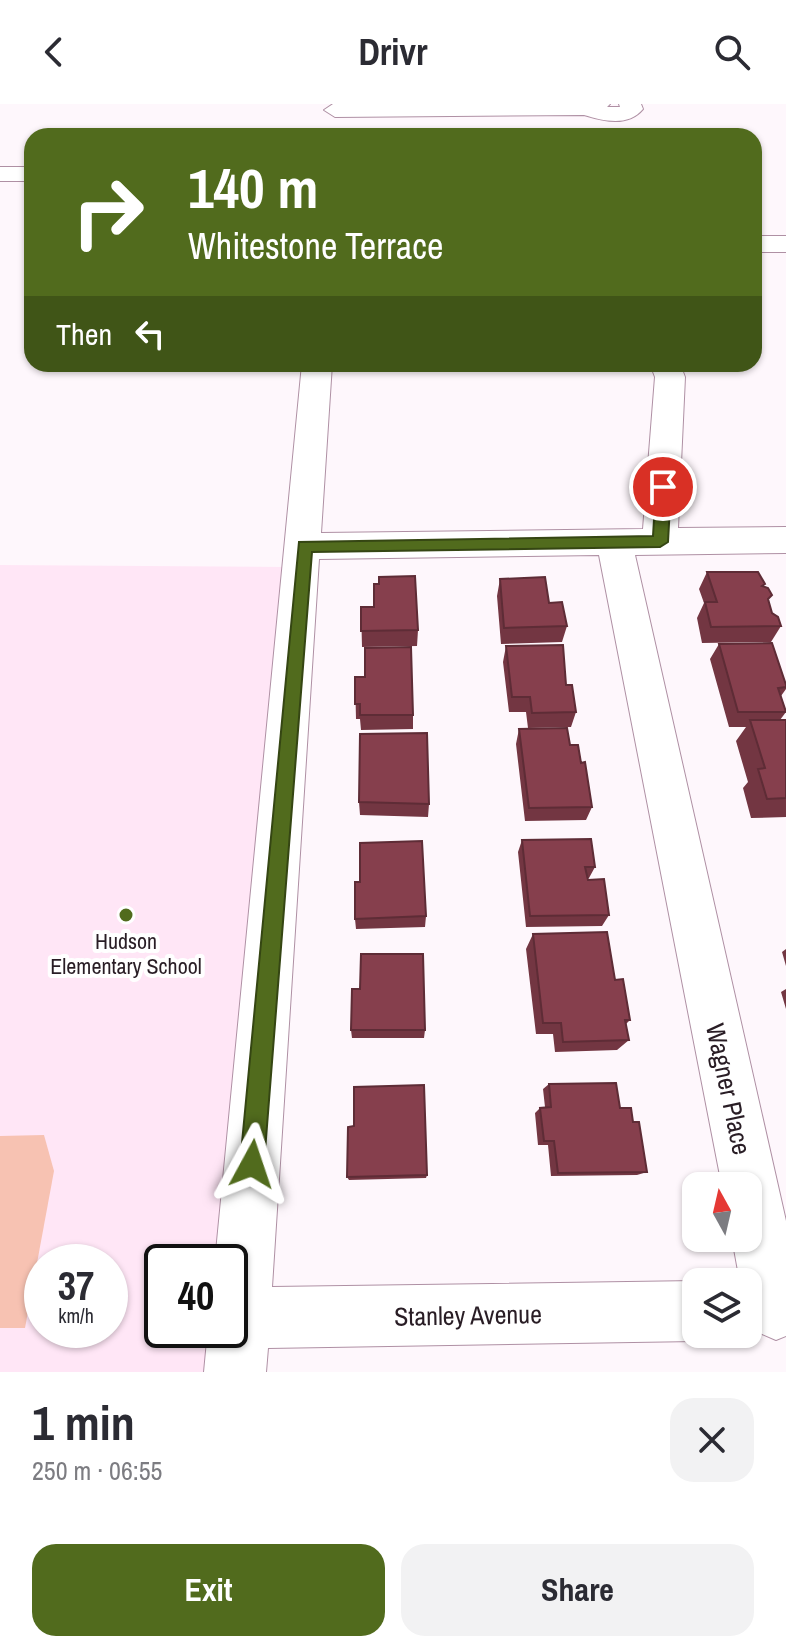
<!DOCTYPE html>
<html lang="en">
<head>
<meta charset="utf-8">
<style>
	:root { --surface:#fff; --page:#f2f2f3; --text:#2b2b33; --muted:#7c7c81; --accent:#516b1d }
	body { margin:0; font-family:"Archivo Narrow",sans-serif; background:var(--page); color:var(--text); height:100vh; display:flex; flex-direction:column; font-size:30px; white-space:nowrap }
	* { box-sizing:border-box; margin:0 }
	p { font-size:26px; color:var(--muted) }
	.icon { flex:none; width:44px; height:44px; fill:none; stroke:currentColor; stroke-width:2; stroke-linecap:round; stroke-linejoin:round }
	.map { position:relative; height:1268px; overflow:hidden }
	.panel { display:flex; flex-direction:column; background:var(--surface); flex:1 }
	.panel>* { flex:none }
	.top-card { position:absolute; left:24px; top:24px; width:738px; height:244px; border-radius:24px; box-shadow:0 2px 6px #0004; background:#516b1d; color:#fff; overflow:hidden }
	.needle { width:52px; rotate:352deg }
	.controls { position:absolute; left:682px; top:1068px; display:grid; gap:16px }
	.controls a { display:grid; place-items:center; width:80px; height:80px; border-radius:16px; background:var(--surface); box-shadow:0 2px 6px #0004; font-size:40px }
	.speed { position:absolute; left:24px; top:1140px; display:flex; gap:16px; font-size:40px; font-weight:700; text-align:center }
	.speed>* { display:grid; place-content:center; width:104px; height:104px; border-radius:50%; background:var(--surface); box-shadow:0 2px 6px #0004; line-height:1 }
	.speed small { font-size:20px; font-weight:400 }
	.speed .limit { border:4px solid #111; border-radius:12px; background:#fff; color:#111 }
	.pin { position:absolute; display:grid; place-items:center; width:68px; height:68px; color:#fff; margin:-34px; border:4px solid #fff; border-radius:50%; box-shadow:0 2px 8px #0007 }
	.me { position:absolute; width:88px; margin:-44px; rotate:5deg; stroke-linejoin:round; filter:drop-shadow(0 0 6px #0008) }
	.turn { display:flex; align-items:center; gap:28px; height:168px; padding:0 32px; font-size:36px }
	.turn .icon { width:104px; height:104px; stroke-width:2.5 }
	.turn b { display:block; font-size:56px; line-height:68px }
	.then { display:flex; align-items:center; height:76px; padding:0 32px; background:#0003; gap:16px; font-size:30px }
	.round { display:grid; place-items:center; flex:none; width:84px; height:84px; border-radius:24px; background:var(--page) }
	.overview { display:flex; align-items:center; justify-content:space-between; height:136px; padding:0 32px }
	h1 { font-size:48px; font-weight:700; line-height:60px }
	.action { display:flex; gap:16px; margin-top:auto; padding:16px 32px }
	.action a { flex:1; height:92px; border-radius:24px; background:var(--accent); color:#fff; font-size:32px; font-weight:700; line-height:92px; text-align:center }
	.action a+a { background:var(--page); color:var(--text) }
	header { display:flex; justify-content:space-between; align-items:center; height:104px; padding:0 32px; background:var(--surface); font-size:36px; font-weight:700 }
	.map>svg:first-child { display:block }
	.built { fill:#ffe6f6; fill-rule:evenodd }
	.green { fill:#f7c2b2 }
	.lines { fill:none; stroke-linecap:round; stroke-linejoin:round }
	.minor-casing { stroke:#af90a4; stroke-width:2 }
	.minor { fill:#fff; fill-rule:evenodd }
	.wall { fill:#733642 }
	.building { fill:#863f4d; stroke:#5e2c36; stroke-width:2 }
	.route { fill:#516b1d; stroke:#354613; stroke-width:2 }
	.poi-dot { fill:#516b1d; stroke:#fff; stroke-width:3 }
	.labels { text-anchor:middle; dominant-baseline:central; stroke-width:8; stroke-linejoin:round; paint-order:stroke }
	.poi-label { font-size:22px; fill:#291d25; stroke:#fff }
	.near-street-label { font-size:26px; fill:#291d25; stroke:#fff }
</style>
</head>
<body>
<header><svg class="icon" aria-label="back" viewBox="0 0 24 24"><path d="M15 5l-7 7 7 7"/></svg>Drivr<svg class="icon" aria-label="search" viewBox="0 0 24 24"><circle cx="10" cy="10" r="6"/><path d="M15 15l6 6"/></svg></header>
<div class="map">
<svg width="786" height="1268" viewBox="0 0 786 1268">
	<rect width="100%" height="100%" fill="#fef7fc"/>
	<path class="built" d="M0 461 285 463 221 1158H162V1226H215L211 1268H0ZM42 1158H110V1226H42Z"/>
	<path class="green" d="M44 1031 54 1067 25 1224H0V1032Z"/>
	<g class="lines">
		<defs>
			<path id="minor" d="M333 0H610L607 3H620L619 0H641L643 5C628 23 604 17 584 11L335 13 324 6Z
				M0 63H32V77H0Z
				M754 132H786V148H754Z
				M302 260H332L321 429 643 425 655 273 650 260H680L685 273 678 424 786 423V449L635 451 786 1117V1232L776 1236 755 1227 748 1211V1178H740L732 1134H748V1082H722L599 451 319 455 272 1183 696 1177 699 1178H696V1230H713L696 1237 268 1244 266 1268H204L208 1226H230V1158H215Z"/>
		</defs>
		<use href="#minor" class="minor-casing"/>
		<use href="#minor" class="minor"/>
	</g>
	<path class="wall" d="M707 468 765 480 763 483 772 509 781 522 771 538 702 539 697 514 704 499 699 485Z
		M500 475 549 499 567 522 562 538 501 540 497 492Z
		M361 503 418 526 417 542 362 543Z
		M719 540 786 581V585L781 592 786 608 780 616H786V713L751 714 743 684 748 678 736 637 746 623H729L710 555Z
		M506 542 566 581 576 608 571 623 528 624 526 608H509L503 558Z
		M355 573 413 611V625L361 626 360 615H356Z
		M519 625 570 641 581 659 592 703 586 716 525 717 516 640Z
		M359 698 429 700 428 713 360 711Z
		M522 736 595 763 589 774H587L609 811 602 822 526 823 518 748Z
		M426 812 425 823 356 825 355 815Z
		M533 830 615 876 630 916 626 920 629 936 617 946 555 948 553 930H536L526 845Z
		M786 845V862L782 848Z
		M786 885V905L781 888Z
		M351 926H425L424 934H352Z
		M549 980 620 1004 633 1018 647 1068 637 1071 551 1072 548 1041H538L535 1009 540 1004 545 1003 543 985Z
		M427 1071 426 1074 349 1076 347 1073Z"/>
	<path class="building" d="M707 468H758L765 480 762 482 768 484 772 491 768 495 772 509 778 513 781 522 711 523 705 498H717Z
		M415 472 418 526 361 527V503H374V480H379V473Z
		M545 473 549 499 562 498 567 522 504 524 500 475Z
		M772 539 786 581V583L778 584 786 608H738L719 540Z
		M563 541 566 581H572L576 608 532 609 530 593H512L506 542Z
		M411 543 413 611H360V600H355V573H365V544Z
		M750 616H786V694L767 695 758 665 765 664Z
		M567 624 570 641H578L581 659 585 658 592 703 529 704 519 625Z
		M427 629 429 700 359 698 360 630Z
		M591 735 595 763H585L588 776 604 775 609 811 530 812 522 736Z
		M422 737 426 812 355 815V778H360V739Z
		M607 828 615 876 623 875 630 916H625L629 936 563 938 561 919H543L533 830Z
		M361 850H423L425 926H351L352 885H360Z
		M616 979 620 1004H631L633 1018H639L647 1068 558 1069 554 1037H544L540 1004 551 1003 549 980Z
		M424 981 427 1071 347 1073 348 1023 354 1022V983Z"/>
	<path class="route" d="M663 378 671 383 668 438 660 443 312 448 264 1060 261 1068 252 1072 244 1068 240 1060 299 438 653 432 656 383Z"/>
	<circle class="poi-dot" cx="126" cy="811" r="8"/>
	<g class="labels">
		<g class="poi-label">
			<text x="126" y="837">Hudson<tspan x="126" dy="25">Elementary School</tspan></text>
		</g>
		<g class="near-street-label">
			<text transform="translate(729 985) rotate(78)">Wagner Place</text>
			<text transform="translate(468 1211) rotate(-1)">Stanley Avenue</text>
		</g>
	</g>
</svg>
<div class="controls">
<a><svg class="needle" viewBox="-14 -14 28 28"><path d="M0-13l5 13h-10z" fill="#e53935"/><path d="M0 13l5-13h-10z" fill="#7c7c81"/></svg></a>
<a><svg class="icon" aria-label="layers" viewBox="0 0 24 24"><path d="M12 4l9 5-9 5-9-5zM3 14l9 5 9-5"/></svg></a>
</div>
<div class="speed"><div>37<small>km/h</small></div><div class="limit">40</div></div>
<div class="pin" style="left:663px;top:383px;background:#d93025"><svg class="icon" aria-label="arrive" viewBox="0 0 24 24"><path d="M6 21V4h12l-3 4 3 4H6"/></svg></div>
<svg class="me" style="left:252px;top:1060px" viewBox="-20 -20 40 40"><path d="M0-17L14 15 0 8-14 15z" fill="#516b1d" stroke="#fff" stroke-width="4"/></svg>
<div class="top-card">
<div class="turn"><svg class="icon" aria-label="right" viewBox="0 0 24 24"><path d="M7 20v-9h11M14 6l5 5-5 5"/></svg><div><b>140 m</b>Whitestone Terrace</div></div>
<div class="then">Then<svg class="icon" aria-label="left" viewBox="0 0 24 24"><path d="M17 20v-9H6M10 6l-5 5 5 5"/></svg></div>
</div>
</div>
<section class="panel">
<div class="overview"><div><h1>1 min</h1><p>250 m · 06:55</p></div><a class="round"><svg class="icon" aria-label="close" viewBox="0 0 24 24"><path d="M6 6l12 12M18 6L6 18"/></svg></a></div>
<div class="action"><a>Exit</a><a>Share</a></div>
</section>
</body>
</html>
